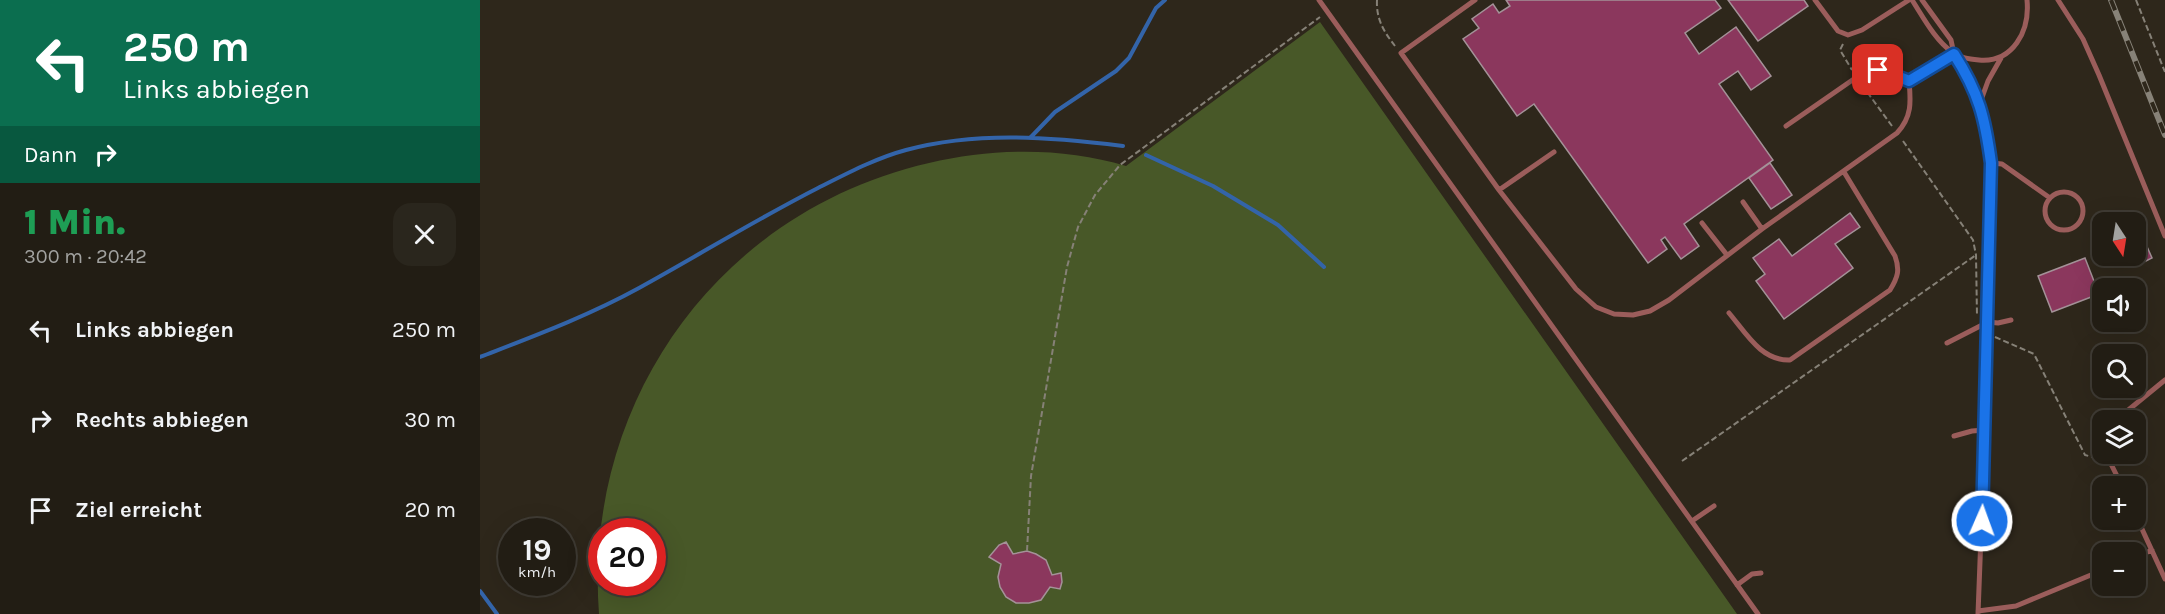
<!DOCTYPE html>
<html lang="de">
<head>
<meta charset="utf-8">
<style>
	:root { --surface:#221d14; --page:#2a261d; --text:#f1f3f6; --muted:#a2a2a0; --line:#3f3b34 }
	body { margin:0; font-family:Karla,sans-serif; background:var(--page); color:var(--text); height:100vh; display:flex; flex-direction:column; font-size:22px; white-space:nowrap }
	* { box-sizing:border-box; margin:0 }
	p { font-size:20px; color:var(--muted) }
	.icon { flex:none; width:33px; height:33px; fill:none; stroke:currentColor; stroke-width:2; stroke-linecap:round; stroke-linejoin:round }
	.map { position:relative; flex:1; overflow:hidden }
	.panel { display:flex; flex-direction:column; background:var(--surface); width:480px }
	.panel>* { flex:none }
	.guide { background:#0b6e4f; color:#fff; overflow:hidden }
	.needle { width:39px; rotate:168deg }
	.fabs { position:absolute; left:1612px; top:212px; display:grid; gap:12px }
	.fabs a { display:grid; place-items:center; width:54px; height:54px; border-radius:12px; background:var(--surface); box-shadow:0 6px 24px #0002,0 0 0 2px var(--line); font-size:30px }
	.speed { position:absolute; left:18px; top:518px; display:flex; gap:12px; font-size:30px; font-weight:700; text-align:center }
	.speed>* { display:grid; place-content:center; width:78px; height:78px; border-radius:50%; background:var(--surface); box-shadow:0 6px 24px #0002,0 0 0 2px var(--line); line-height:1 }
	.speed small { font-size:15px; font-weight:400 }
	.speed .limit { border:9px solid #d22; background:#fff; color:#111 }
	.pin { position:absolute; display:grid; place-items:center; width:51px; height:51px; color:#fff; margin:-26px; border-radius:12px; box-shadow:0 3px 9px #0006 }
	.me { position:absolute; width:66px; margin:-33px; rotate:2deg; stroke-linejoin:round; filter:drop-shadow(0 0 4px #0008) }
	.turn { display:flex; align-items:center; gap:21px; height:126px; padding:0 24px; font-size:27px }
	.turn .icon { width:78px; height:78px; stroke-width:2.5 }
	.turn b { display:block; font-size:42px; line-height:51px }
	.then { display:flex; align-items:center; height:57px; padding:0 24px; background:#0003; gap:12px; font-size:22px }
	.round { display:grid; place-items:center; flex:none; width:63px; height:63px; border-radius:18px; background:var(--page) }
	.summary { display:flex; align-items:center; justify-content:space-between; height:102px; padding:0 24px }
	h1 { font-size:36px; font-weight:800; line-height:45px; color:#1e9e55 }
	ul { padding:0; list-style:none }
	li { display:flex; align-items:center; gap:18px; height:90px; padding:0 24px }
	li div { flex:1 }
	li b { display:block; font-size:22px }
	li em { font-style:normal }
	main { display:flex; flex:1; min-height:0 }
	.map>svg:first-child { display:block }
	.green { fill:#485828; fill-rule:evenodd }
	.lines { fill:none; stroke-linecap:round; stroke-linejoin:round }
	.stream { stroke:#3364a9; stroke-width:4 }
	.building { fill:#8b375d; stroke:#a49298; stroke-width:1.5 }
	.path { stroke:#868177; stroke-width:2; stroke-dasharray:6 3; stroke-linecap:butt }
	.lane { stroke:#9b5d5b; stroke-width:5 }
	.rail-casing { stroke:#878278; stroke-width:6 }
	.rail { stroke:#2e271b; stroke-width:4; stroke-dasharray:11; stroke-linecap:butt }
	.route-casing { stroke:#114b97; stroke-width:15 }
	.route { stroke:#1a73e8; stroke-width:10 }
</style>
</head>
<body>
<main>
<section class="panel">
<div class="guide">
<div class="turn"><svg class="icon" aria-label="left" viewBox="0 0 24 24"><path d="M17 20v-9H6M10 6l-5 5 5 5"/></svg><div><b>250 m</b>Links abbiegen</div></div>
<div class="then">Dann<svg class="icon" aria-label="right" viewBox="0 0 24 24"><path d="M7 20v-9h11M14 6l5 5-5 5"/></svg></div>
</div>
<div class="summary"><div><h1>1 Min.</h1><p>300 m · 20:42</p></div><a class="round"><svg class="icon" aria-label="close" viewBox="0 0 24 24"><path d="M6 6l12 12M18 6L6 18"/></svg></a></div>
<ul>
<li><svg class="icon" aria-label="left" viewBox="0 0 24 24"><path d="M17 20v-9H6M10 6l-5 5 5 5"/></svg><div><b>Links abbiegen</b></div><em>250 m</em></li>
<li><svg class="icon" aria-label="right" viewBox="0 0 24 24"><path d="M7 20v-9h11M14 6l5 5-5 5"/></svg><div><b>Rechts abbiegen</b></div><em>30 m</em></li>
<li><svg class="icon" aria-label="arrive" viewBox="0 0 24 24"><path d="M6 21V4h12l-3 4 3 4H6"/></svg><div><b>Ziel erreicht</b></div><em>20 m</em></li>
</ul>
</section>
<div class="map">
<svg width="1685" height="614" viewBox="0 0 1685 614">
	<rect width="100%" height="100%" fill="#2e271b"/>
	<path class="green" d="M840 22 1257 614H119C103 401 239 211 449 163 513 148 583 147 646 166ZM122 531H172V582H122Z"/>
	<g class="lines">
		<path class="stream" d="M550 138 575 112 636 71 649 58 676 8 685 0
			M666 155 733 186 798 225 844 267
			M0 357C54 336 108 316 159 288 219 255 277 219 338 188 366 174 396 158 426 150 497 131 570 137 643 146
			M0 591 17 614"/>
	</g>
	<path class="building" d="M1026 0H1235L1241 8 1205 33 1219 54 1256 27 1291 76 1271 90 1258 71 1239 84 1293 160 1204 224 1219 246 1201 259 1185 237 1181 240 1187 249 1168 263 1054 104 1037 116 983 39 999 28 992 19 1013 4 1019 13 1030 6Z
		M1248 0H1324L1328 6 1278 41Z
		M1290 163 1312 195 1291 209 1269 178Z
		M1370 213 1380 227 1355 244 1373 268 1304 319 1276 281 1285 274 1273 258 1299 239 1312 256Z
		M1665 242 1672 258 1660 264 1657 257 1639 265 1634 255H1656V246Z
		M1605 258 1619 294 1572 312 1558 276Z
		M526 542 533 554 547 551 556 554 566 560 572 575 581 573 582 582 580 589 570 587 561 600 549 603H536L526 597 520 587 518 577 521 564 509 557 519 545Z"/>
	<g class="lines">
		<path class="path" d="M897 0C896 19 904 32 915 46
			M1656 0 1685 72
			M1363 44 1360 50 1372 70
			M1382 85 1412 126
			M1423 141 1493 240 1496 255 1497 316
			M1515 337 1554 354 1605 455 1620 459
			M1202 461 1496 255
			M547 551 551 476 587 267 598 227 615 195 640 165 840 17"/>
		<path class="lane" d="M839 0 1278 614
			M995 0 921 53 1019 190 1096 289 1116 307 1134 314 1153 315 1170 311 1189 300 1282 229 1417 133C1432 117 1431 102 1429 81
			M1335 0 1358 31 1368 35 1382 30 1429 0
			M1432 0C1443 17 1455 40 1472 52 1480 58 1489 59 1499 60 1533 63 1550 31 1547 0
			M1442 0 1471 40 1474 54 1490 78 1500 103 1507 128 1511 163 1505 430 1498 614
			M1578 0 1603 39 1619 75 1685 236
			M1500 103 1508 81 1521 58
			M1306 126 1384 72H1407L1429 81 1474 54
			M1511 163 1522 164 1570 198
			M1019 190 1074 152
			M1565 211a19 19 0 1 1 38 0a19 19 0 1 1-38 0Z
			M1263 202 1282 229
			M1222 223 1247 255
			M1249 313C1266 333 1281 361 1310 360L1410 290C1418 277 1420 270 1415 256L1364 172
			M1467 343 1508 322 1518 323 1531 320
			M1639 420 1641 416 1685 380
			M1474 436 1492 431 1505 430
			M1630 453V462L1642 486
			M1656 516 1685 579
			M1212 521 1234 506
			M1656 557 1672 550
			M1257 585 1272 574 1281 573
			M1498 611 1536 606 1623 570"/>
		<defs>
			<path id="rail" d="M1631 0 1685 135"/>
		</defs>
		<use href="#rail" class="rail-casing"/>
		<use href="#rail" class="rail"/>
	</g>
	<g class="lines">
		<defs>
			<path id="route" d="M1398 70 1407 72 1429 81 1474 54C1499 93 1505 118 1511 163L1502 521"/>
		</defs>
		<use href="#route" class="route-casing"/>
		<use href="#route" class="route"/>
	</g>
</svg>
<div class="fabs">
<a><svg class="needle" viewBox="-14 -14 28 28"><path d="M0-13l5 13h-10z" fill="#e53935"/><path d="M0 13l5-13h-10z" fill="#a2a2a0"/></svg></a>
<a><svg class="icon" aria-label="sound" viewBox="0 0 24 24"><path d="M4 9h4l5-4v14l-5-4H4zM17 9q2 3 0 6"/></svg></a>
<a><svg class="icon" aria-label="search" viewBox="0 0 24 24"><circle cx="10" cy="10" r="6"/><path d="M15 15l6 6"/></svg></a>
<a><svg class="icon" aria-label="layers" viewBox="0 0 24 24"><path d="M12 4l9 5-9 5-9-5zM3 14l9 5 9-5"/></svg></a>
<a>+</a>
<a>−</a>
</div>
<div class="speed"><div>19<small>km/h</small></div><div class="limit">20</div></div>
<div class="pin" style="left:1398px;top:70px;background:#d93025"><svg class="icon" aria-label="arrive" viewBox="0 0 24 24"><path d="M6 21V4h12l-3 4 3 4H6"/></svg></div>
<svg class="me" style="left:1502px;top:521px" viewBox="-20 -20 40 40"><circle r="17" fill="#1a73e8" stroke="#fff" stroke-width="3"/><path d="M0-11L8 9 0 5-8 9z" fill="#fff"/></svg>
</div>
</main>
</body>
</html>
